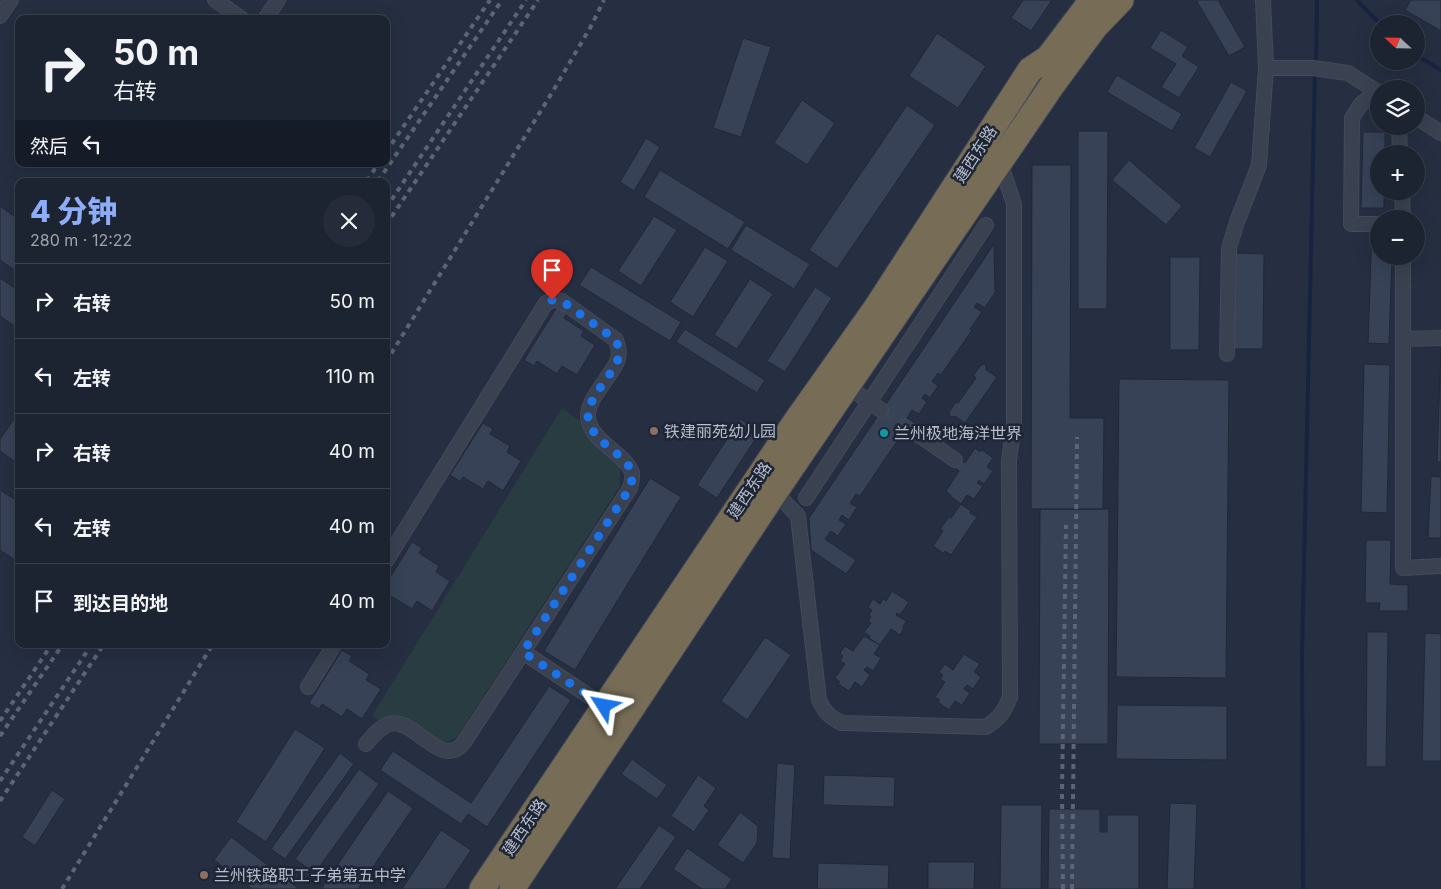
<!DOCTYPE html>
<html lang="zh">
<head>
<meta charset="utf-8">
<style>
	:root { --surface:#1c2331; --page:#252b39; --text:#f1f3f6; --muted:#a0a4ab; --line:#3a404d; --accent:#8eadf9 }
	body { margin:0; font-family:Inter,"Noto Sans SC",sans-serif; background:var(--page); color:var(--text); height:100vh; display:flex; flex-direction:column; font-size:19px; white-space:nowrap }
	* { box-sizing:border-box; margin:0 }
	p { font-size:16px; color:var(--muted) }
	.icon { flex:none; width:28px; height:28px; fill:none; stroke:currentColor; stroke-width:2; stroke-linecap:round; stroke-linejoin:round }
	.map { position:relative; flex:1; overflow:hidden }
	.sheet { position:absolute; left:15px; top:178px; width:375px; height:470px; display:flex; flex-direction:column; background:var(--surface); border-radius:10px; box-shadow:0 5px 20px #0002,0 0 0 1px var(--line) }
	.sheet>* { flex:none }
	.hud { position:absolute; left:15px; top:15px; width:375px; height:152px; border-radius:10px; box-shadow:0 5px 20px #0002,0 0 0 1px var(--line); background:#1c2331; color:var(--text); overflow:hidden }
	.needle { width:32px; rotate:292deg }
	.buttons { position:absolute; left:1370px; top:15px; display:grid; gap:10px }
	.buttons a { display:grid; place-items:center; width:55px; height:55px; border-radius:50%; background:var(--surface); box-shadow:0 5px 20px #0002,0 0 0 1px var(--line); font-size:25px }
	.pin { position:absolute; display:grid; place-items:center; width:42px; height:42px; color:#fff; margin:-51px -21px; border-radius:50% 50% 50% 0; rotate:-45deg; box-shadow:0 0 5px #0007 }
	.pin .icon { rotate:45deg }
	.me { position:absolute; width:55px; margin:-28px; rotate:304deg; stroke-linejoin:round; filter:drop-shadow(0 0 4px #0008) }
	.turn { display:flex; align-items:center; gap:18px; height:105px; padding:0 15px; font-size:22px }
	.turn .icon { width:65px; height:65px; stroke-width:2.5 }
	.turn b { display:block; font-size:35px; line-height:42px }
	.then { display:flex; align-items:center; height:48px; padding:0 15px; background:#0003; gap:10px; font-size:19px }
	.round { display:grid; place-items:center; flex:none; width:52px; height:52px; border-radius:26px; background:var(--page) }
	.head { display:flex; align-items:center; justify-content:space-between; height:85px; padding:0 15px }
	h1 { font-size:30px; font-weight:800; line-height:38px; color:var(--accent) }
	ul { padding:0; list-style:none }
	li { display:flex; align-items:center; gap:15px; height:75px; padding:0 15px; border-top:1px solid var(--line) }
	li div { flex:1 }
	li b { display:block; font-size:19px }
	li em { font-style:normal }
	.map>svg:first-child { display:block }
	.green { fill:#283c42 }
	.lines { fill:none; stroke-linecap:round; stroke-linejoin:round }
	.stream { stroke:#18243f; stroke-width:4 }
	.building { fill:#374257; stroke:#212838 }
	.street-tunnel { stroke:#3b4456; stroke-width:14; stroke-dasharray:14 7; stroke-linecap:butt }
	.street-casing { stroke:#434a5a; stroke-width:16 }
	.highway-casing { stroke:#424958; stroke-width:27 }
	.street { stroke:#3a4151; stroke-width:14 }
	.highway { stroke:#776d57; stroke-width:25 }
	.rail { stroke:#5c6578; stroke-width:4; stroke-dasharray:5 5; stroke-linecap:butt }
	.route { stroke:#1a73e8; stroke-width:9; stroke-dasharray:0 16.2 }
	.education-dot { fill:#8d6e63; stroke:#1e2636; stroke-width:2 }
	.culture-dot { fill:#0f9aa8; stroke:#1e2636; stroke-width:2 }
	.labels { text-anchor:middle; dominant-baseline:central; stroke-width:5; stroke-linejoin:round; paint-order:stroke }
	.street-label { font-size:16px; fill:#b6bccb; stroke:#1e2636 }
	.poi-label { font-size:16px; fill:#b6bccb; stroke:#1e2636; text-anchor:start }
</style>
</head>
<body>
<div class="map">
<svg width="1441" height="889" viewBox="0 0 1441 889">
	<rect width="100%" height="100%" fill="#252f41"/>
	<path class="green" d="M562 408 620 449V486L457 737C450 742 445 742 437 740 418 726 405 710 380 721L372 716Z"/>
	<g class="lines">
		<path class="stream" d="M1357 0 1380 24
			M1416 55 1441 70
			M1316 64 1317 0
			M1303 889 1302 653 1315 71"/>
	</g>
	<path class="building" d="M1023 0H1052L1031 31 1011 18Z
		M1196 0H1218L1245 47 1229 56Z
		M1411 0H1441V31L1405 10Z
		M1161 30 1188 47 1182 56 1199 67 1179 98 1161 87 1176 64 1150 48Z
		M937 33 986 66 958 108 909 76Z
		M743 38 771 47 741 137 713 128Z
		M1117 75 1182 114 1172 131 1107 92Z
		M1231 82 1247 91 1210 157 1194 148Z
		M802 100 835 123 807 165 774 143Z
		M907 105 935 125 837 269 809 250Z
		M1078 131H1108L1107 309H1078Z
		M1363 132H1385V154H1379V191H1384V208H1361Z
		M646 138 660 147 634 191 620 182Z
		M1129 160 1182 206 1166 225 1112 180Z
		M1032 165H1071L1070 418H1104L1103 509H1031Z
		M660 170 745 222 728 249 644 197Z
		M0 206 19 220V273L0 260Z
		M654 216 677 230 641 286 618 271Z
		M746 225 810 264 794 289 731 250Z
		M1372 227 1379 228V256H1392L1389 344 1368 343Z
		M994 244 995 290 996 291 985 308 977 303 974 307 982 312 970 329 972 330 941 375 938 373 932 381 938 386 930 398 925 394 922 398 927 402 919 414 912 410 907 418 917 425 913 431 908 438 902 434 860 496 856 494 850 503 857 507 849 520 842 515 839 520 846 524 838 536 831 531 825 539 856 560 846 574 811 550 809 518Z
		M705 247 728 261 693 317 670 302Z
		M1233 253 1264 254 1263 349H1232Z
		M1170 257H1200L1199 350H1170Z
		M591 267 681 322 670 341 579 285Z
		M0 278 19 291V329L0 316Z
		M750 279 773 294 737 349 714 335Z
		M815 287 832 298 785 372 767 361Z
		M557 307 567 313 564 318 584 331 581 336 595 345 577 375 562 366 557 374 537 361 534 366 524 360Z
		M685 329 765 380 757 393 676 342Z
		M1441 348V462H1437Z
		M984 364 986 366V370L997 377 965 423 955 416 952 417 950 416 949 412 956 402 958 403 976 378 973 376 980 366Z
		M1364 364 1390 365 1387 513 1361 512Z
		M1119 379 1229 380 1226 678 1116 677Z
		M19 412V462L18 464 0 451V439Z
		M740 419 760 432 717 498 697 485Z
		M483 423 493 429 490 434 510 446 507 452 521 461 503 491 488 481 483 489 463 477 460 481 450 475Z
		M975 448 980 452 982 450 993 458 987 467 993 471 984 484 979 480 977 483 983 486 974 499 967 495 961 504 950 496 951 495 946 491 959 471 955 468 960 460 965 463Z
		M1431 476 1441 477V538H1428Z
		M650 478 681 497 575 670 544 651Z
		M0 490 19 502V563L0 550Z
		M961 504 971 511 970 513 977 517 951 555 945 551 943 553 933 546 943 531 940 529 949 517 951 518Z
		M1040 509H1109L1108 744H1039Z
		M1366 540H1391L1390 584 1408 585V611H1379L1380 603H1365Z
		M412 542 422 548 419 553 439 566 436 572 450 581 432 611 417 601 412 609 391 596 389 601 386 599V584Z
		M892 591 909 602 900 615 897 613 896 615 906 621 903 627 904 628 900 635 891 629 880 645 869 638 870 636 864 632 871 623 868 621 871 617 869 615 872 610 868 607 873 599 880 604 883 599 886 601Z
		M1367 632H1388L1386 767H1366Z
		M1425 633 1441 634V761H1422Z
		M864 636 880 645 874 654 881 658 873 671 867 667 864 670 870 675 862 687 855 682 849 691 838 684 840 682 835 678 845 664 840 661 843 656 840 653 845 646 853 651Z
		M765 637 791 655 747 720 721 701Z
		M342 650 352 656 349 661 369 674 366 680 381 689 362 719 347 709 342 717 322 704 319 709 309 703Z
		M964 654 980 664 974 672 981 677 973 689 967 685 964 689 970 693 962 705 955 701 949 710 938 702 940 700 935 697 945 682 940 679 943 675 939 672 945 664 953 670Z
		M549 686 571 700 487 827 468 814 461 824 380 770 393 751 471 803Z
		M1117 705 1227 706V760L1116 759Z
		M295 729 325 748 266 842 236 822Z
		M340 753 354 764 285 859 271 849Z
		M632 759 667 785 657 799 621 774Z
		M777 763 795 765 790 859 772 858Z
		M359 769 379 784 315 873 295 859Z
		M698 775 716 788 704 806 709 810 694 832 671 816Z
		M824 775 895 777 894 807 823 805Z
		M52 790 65 799 35 846 22 837Z
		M388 791 413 808 358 889H321Z
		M1170 803 1197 804 1194 889H1167Z
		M1001 805H1042L1041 889H1000Z
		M1049 809H1100V832H1107V815H1139V889H1048Z
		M740 812 758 826 757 843 743 863 717 845Z
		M659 825 676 837 640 889H615Z
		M441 830 471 850 445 889H402Z
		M231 837 299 889H252L214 860Z
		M687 848 732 879 725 889H702L673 869Z
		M928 862H975L974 889H928Z
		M818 863 889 865 888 889H817Z"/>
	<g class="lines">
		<path class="street-tunnel" d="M881 410 913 431"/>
		<defs>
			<path id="street" d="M215 0 242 19
				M0 16 11 0
				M265 19 278 0
				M1266 68H1313L1348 73 1379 93
				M1377 92 1361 104 1352 118 1351 224H1379
				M1416 117 1441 133
				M1399 126 1400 154
				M1402 191 1403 219
				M1403 256V339
				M1441 338 1403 339V568L1441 566
				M1227 354 1229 248 1237 222 1259 165 1266 68 1263 0
				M847 386 881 410
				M913 431 955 460
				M775 492 798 516 819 700C824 711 830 718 842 723L986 727C1000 718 1004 712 1010 697L1009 461 1014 424V204L1000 162
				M806 498 986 225
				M386 561 546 303 552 300 562 301 616 340C618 346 620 352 618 359 613 375 587 398 588 417 590 442 627 454 632 473 633 477 631 484 630 488L523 652
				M308 687 335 644
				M366 744C372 737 380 727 389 724 414 716 442 772 464 742L523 652 604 706"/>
			<path id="highway" d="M482 889 796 421 876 308 1030 70 1048 58 1092 0
				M512 889 775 492 1053 84 1095 27 1121 0"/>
		</defs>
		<use href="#street" class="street-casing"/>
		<use href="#highway" class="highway-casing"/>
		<use href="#street" class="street"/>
		<use href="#highway" class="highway"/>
		<path class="rail" d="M386 152 490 0
			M367 181 378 164
			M378 181 502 0
			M386 208 526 0
			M386 225 538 0
			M386 362 553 91 590 28 604 0
			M0 721 52 644
			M0 736 63 644
			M0 781 92 644
			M0 801 104 644
			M62 889 213 644
			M1063 889 1062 792 1066 525
			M1072 889 1077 437"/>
	</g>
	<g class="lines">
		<path class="route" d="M552 300 562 301 616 340C618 346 620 352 618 359 613 375 587 398 588 417 590 442 627 454 632 473 633 477 631 484 630 488L523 652 604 706"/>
	</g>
	<g class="education-dot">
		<circle cx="654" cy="431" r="5"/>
		<circle cx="204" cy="875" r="5"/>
	</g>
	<circle class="culture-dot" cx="884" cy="433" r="5"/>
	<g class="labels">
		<g class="street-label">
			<text transform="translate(975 154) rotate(-57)">建西东路</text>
			<text transform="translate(749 490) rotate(-56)">建西东路</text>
			<text transform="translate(524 827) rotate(-56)">建西东路</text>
		</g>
		<g class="poi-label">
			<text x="664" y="431">铁建丽苑幼儿园</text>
			<text x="894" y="433">兰州极地海洋世界</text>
			<text x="214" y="875">兰州铁路职工子弟第五中学</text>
		</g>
	</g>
</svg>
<div class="buttons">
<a><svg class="needle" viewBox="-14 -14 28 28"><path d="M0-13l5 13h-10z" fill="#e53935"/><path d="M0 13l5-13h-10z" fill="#a0a4ab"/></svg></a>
<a><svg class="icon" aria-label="layers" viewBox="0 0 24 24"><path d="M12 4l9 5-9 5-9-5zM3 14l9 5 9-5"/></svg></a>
<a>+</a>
<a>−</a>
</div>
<div class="pin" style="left:552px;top:300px;background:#d93025"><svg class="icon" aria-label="arrive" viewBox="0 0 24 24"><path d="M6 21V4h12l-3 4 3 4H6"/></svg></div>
<svg class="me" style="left:604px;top:706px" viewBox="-20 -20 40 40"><path d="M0-17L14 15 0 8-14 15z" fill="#1a73e8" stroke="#fff" stroke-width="4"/></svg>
<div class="hud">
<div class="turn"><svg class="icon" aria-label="right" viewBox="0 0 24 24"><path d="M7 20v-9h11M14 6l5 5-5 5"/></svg><div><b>50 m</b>右转</div></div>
<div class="then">然后<svg class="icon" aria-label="left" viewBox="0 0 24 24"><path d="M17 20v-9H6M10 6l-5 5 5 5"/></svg></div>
</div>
<section class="sheet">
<div class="head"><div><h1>4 分钟</h1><p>280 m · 12:22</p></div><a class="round"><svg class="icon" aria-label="close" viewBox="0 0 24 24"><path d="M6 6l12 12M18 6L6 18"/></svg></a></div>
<ul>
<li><svg class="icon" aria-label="right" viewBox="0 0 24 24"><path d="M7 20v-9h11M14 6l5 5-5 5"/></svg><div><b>右转</b></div><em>50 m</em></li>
<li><svg class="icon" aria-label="left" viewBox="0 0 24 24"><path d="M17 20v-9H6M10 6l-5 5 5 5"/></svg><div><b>左转</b></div><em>110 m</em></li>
<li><svg class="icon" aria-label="right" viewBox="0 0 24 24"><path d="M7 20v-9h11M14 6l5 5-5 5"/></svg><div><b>右转</b></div><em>40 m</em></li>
<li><svg class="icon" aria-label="left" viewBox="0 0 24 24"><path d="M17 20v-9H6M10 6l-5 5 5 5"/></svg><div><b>左转</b></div><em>40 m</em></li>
<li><svg class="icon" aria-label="arrive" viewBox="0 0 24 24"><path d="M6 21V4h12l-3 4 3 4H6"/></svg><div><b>到达目的地</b></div><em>40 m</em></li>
</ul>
</section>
</div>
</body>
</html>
